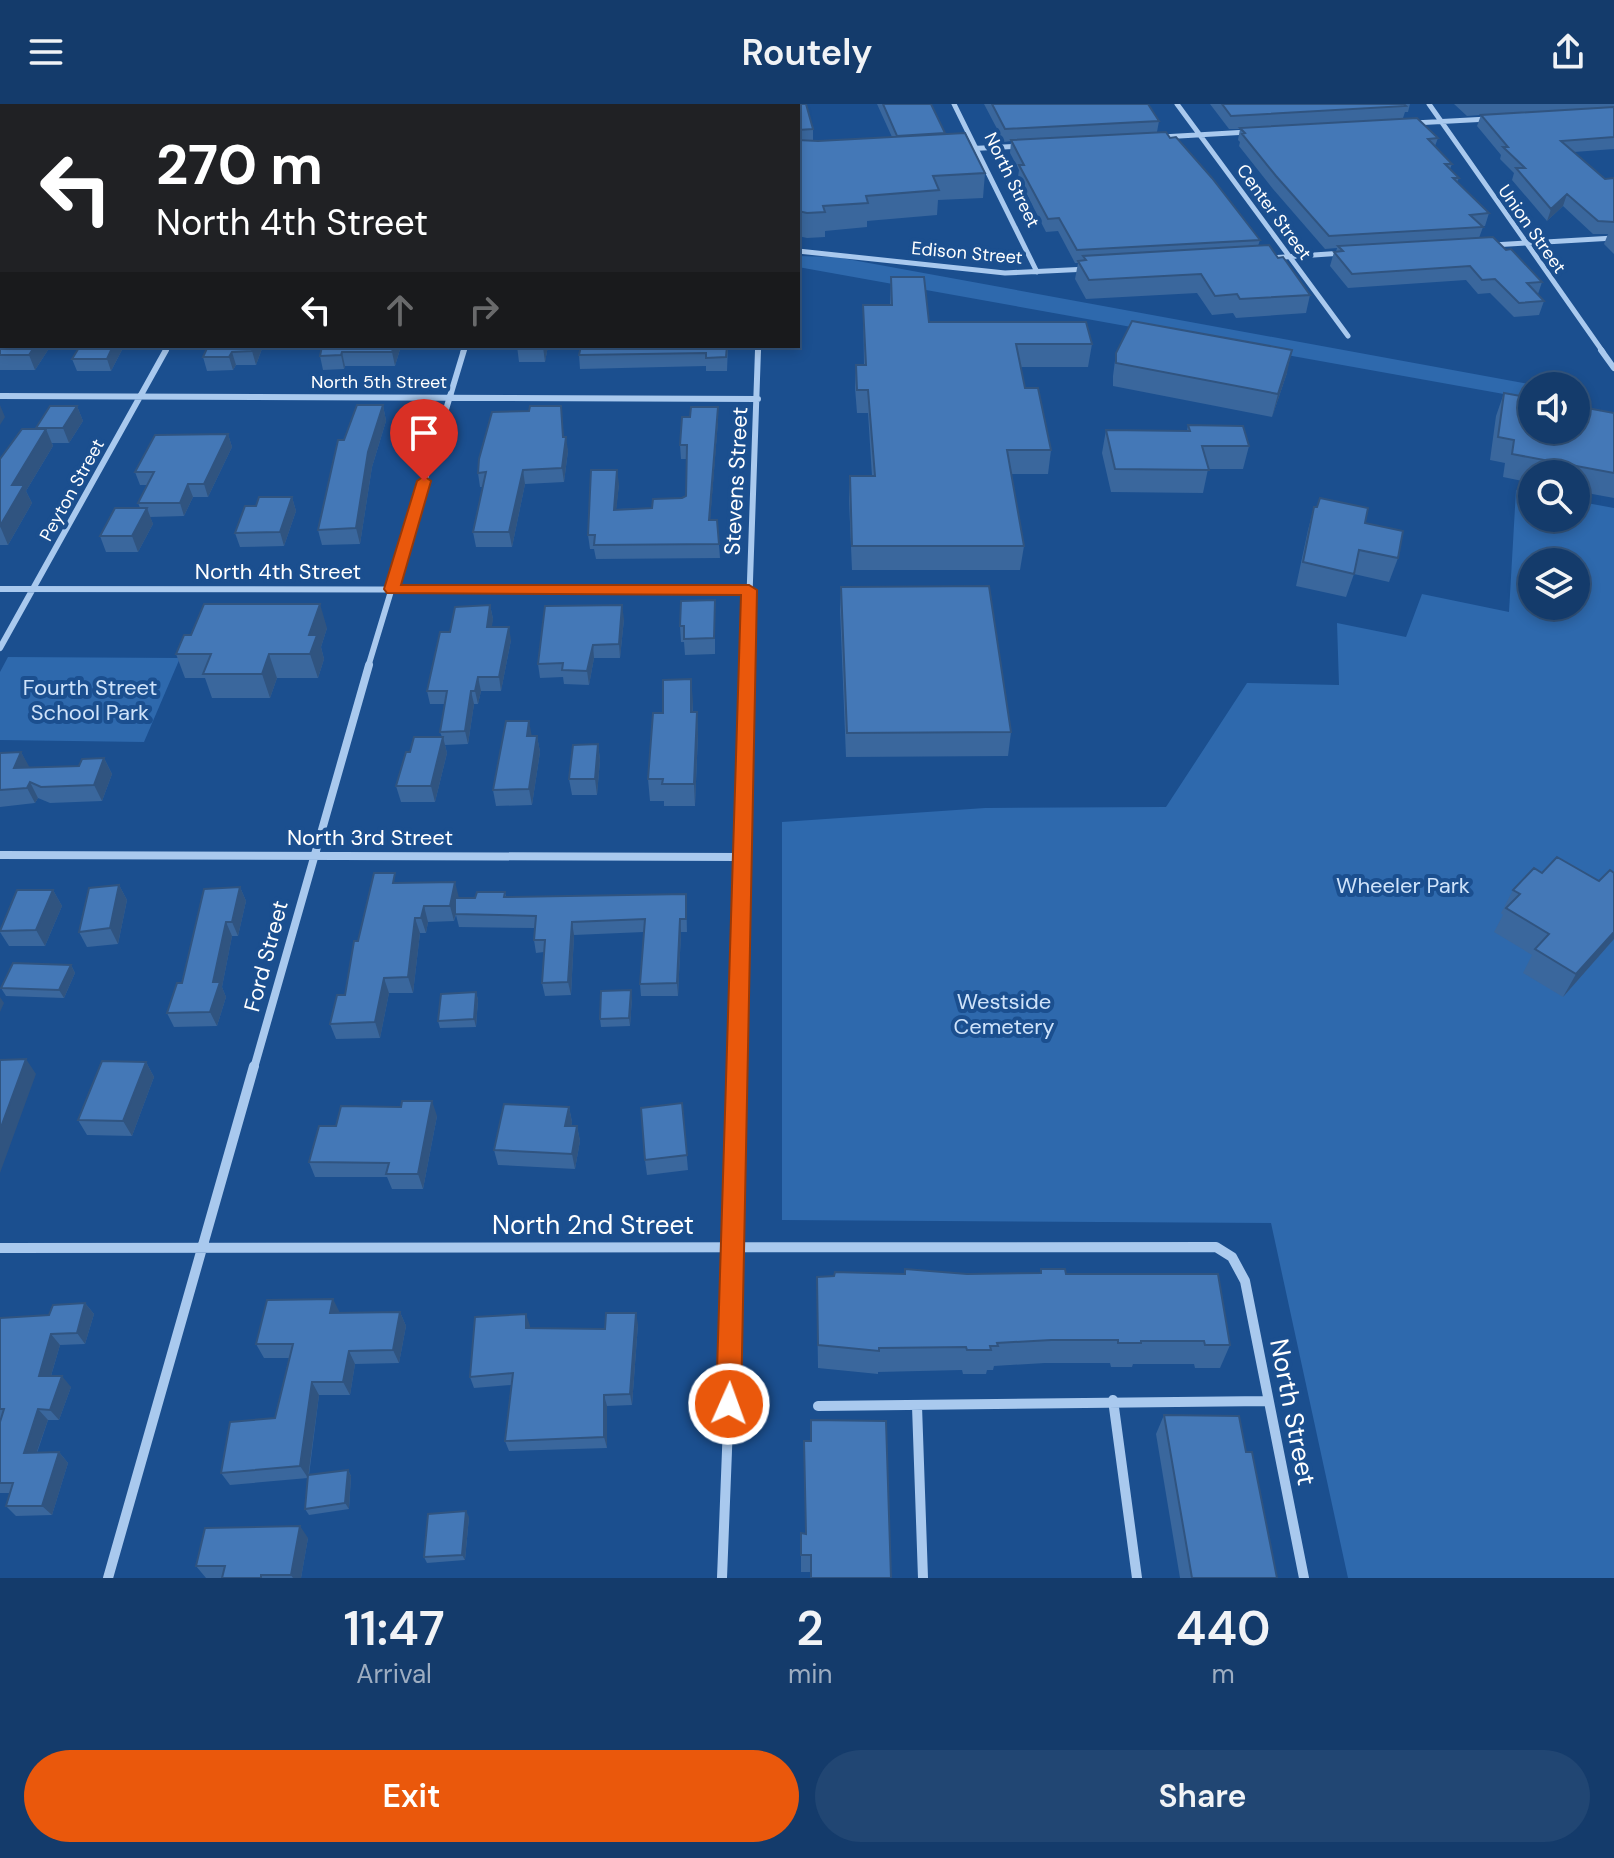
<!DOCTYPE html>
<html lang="en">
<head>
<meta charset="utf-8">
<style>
	:root { --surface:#143b6b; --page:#214673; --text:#f1f3f6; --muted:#9dadc1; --line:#33557e; --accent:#ea580c }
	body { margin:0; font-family:"DM Sans",sans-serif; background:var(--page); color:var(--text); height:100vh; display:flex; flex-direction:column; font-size:30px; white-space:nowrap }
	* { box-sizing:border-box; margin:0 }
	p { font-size:26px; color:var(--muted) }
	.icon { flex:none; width:44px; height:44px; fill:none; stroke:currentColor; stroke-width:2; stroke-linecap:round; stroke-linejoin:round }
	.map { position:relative; height:1474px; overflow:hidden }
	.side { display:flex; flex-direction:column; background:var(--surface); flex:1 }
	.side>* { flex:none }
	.guide { position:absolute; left:0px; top:0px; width:800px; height:244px; box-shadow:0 4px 12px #0003,0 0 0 2px var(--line); background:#202124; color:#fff; overflow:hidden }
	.fabs { position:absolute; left:1518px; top:268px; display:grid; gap:16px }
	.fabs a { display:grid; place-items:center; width:72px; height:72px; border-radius:50%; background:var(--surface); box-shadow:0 4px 12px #0003,0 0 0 2px var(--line); font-size:40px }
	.pin { position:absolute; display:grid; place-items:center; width:68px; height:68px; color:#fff; margin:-82px -34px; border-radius:50% 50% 50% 0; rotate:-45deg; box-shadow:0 0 8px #0007 }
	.pin .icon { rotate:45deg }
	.me { position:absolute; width:88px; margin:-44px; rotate:2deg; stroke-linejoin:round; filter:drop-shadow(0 0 6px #0008) }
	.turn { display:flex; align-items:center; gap:28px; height:168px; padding:0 24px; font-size:36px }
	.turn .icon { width:104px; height:104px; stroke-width:2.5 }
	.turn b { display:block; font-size:56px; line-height:68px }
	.lanes { display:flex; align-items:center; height:76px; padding:0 24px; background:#0003; justify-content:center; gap:40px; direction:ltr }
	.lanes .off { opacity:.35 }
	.eta { display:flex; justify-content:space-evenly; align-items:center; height:136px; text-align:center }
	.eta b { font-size:48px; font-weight:600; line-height:56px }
	.cta { display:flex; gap:16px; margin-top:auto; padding:16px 24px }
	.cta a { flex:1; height:92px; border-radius:48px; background:var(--accent); color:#fff; font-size:32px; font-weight:600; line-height:92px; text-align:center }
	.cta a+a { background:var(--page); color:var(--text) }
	header { display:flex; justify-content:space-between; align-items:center; height:104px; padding:0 24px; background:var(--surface); font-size:36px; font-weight:600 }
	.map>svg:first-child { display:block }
	.green { fill:#2e69ad; fill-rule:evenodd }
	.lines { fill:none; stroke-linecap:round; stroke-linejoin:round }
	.street-far3 { stroke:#a9c9ee; stroke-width:5 }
	.street-far2 { stroke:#a9c9ee; stroke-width:6 }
	.street-far1 { stroke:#a9c9ee; stroke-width:8 }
	.street { stroke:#a9c9ee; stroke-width:10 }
	.wall { fill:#3a679d }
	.shaded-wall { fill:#305480 }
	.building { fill:#4478b7; stroke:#305480; stroke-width:2 }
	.route { fill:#ea580c; stroke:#983908; stroke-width:2 }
	.labels { text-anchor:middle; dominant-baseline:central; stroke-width:8; stroke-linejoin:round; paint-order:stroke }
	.far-street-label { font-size:18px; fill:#fff; stroke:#1b4f8f }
	.street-label { font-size:22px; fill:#fff; stroke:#1b4f8f }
	.park-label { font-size:22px; fill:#cfe3fa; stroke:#1b4f8f }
	.near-street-label { font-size:26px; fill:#fff; stroke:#1b4f8f }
</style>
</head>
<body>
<header><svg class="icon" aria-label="menu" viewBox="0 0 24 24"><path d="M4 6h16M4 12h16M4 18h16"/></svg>Routely<svg class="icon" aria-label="share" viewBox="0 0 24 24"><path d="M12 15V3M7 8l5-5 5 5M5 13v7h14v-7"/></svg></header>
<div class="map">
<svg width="1614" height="1474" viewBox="0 0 1614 1474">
	<rect width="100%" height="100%" fill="#1b4f8f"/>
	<path class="green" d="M798 152 836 153 1540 282H1532V295L798 163Z
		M1516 386 1532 389V414H1576V397L1614 404V1474H1348L1271 1119 782 1116V718L985 704 1166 703 1247 579 1339 581 1337 519 1406 533 1422 490 1509 508ZM1532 458H1576V502H1532Z
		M8 553 180 554 144 638 0 636V568Z"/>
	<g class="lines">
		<path class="street-far3" d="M954 0 1037 168
			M1177 0 1348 232
			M1429 0 1603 248
			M1414 19 1488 15
			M1162 33 1248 28
			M963 45 1021 42
			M1493 141 1614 134
			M798 147 1005 169 1088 165
			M1269 154 1343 149
			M165 248 168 242
			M463 248 465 242
			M758 248V242"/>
		<path class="street-far2" d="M1601 246 1614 264
			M0 292 758 295
			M0 485 749 486
			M0 544 166 246
			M368 563 464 246
			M747 563 758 246"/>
		<path class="street-far1" d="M0 751 740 753
			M254 964 369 561
			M737 964 747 561"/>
		<path class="street" d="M0 1144 1216 1143 1232 1153 1245 1177 1304 1474
			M1113 1296 1137 1474
			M818 1302 1268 1297
			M917 1302 923 1474
			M108 1474 254 962
			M722 1474 735 1143 737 962"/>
	</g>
	<path class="wall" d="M761 0H806L813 25V37H818L892 33 877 0H931L945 29 985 69 983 94 938 96 937 111 867 117V123L825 127V133L807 134 798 132V2H762Z
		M984 0H1148L1159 17 1157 28 1170 34 1260 136 1258 142 1278 154 1310 191 1306 209 1236 214 1233 209 1212 211 1197 189 1086 195 1075 175 1078 159H1075L1058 127 1046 128 1018 73 1019 66 1010 49 1011 37 1004 38Z
		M1210 0H1410L1408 8H1405L1403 14 1438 34 1435 42 1452 60 1450 65 1459 74 1457 78 1489 109 1485 122H1482L1483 123 1479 134 1506 146 1542 178 1538 190 1544 197 1539 211 1514 213 1490 189 1478 190 1466 176 1348 184 1330 162 1334 148H1336L1337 144 1325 145 1273 85 1239 42 1240 38 1238 36 1240 25H1229Z
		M1454 0H1614V45L1574 48 1605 75 1614 74V150L1604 140 1608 130H1593L1563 102 1547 117 1512 76 1514 69 1500 55 1501 51 1477 22 1481 11 1467 12Z
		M891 173 929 218 1092 240 1088 263H1020L1025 284 1051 346 1048 370H1011L1024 442 1020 466H852L849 396 850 372H872L868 309H857L855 284 856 261H864L863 201H890Z
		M0 230 48 246 35 266H0Z
		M80 242H124L111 267H77L72 255Z
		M263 242 256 261H236L233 266 207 267 203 253Z
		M322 242H401L395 262H345L344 265 323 266 320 252Z
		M517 242H548L545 258H519Z
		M581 242H728L727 267H706V262L580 265 579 251Z
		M1116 249 1287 269 1272 313 1113 282V272Z
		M1504 289 1614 309V394L1576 387V370H1532V379L1503 373 1505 359 1490 356 1496 312Z
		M383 301 386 317 372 363 360 440 322 441 318 426 344 336Z
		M77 302 83 317 69 339H52L53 342 26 387 32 399 8 441H0V355L37 325 36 324Z
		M718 317 710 416H717L720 454 596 455 594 445H590L588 431 619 380 616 405 652 404 686 392V355H681L680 341Z
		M1188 321 1249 342 1243 365H1208L1203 389 1111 388 1102 349 1106 326 1187 327Z
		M228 330 232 343 208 393H193L184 412 150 413 153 420 138 448H106L100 432 140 404 138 399 147 381H140L135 368Z
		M564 333 568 347 564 378 525 380 512 443H476L473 428 483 383H480L478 369Z
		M292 393 296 407 284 442 240 443 235 429 256 402Z
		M1314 403 1365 419 1398 454 1389 478 1354 470 1346 493 1296 482 1308 426Z
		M841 483 1011 628 1008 652 846 653 840 506Z
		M715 496V550L685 551 684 538H681L680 522Z
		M490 501 493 515 491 523 511 536 501 587H481L478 600H474L468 640 445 641 447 649 435 698H401L396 682 410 648 442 633 440 628 445 600H430L427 587 450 528Z
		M624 515 620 554H594L589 581 564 580 563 573 540 574 538 560Z
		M327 524 321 543 324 555 318 574H277L270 594H212L205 574H185L176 550Z
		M693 597V608H697L698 630 695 702H664V697H650L648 675 663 609Z
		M532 632H537L540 648 532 701 496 702 493 686Z
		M598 640 600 656 597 691H572L569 675Z
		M21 648 29 664 79 662 104 654 112 670 102 697 50 699 38 694 35 699 0 703V649Z
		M1542 769 1599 777 1614 835 1563 893 1523 869 1532 851 1494 828 1503 811 1501 809 1513 786Z
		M398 779 459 794H475L505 788 506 793 686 790 687 828H681L678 892H641L640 880 644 828 574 831 571 891 545 892 542 879 544 848 536 849 534 836 535 824 459 823 456 811 454 817 428 818 426 829H420L413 889H389L380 934 336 935 330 920 345 891 358 837Z
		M119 781 127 796 118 840 87 843 79 828Z
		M240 783 246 797 238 832H232L222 883 226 893 217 922 174 923 167 909 182 879Z
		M53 786 62 802 45 842H9L0 828V825Z
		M71 861 75 869 64 894 6 892 1 884Z
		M476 888 478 896 476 923 440 924 438 917Z
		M632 894 630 922 601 923 600 915Z
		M146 958 154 973 132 1032 87 1031 78 1016Z
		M682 999 688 1066 647 1071 645 1056Z
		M569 1003 572 1018 571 1022H577L580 1037 575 1065 498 1061 494 1046Z
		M437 1012 423 1085H392L387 1073H315L309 1058 336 1022Z
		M1041 1165 1066 1170 1230 1241 1220 1264H1195L1194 1260H1133L1132 1263H1111L1110 1259H1045L994 1262 993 1266H987L986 1270H963L962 1266 878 1268V1270L818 1264 817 1197 834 1172 1040 1169Z
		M85 1199 94 1210 85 1240 60 1241 51 1272 71 1283 59 1316H48L37 1349 59 1348 68 1359 52 1411 16 1412 6 1402 10 1389H0V1214L49 1211Z
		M339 1208H400L406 1222 399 1259 355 1260 350 1291H319L309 1371 348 1366 351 1372 349 1405 309 1411 305 1405 308 1374 230 1381 221 1369 275 1314 289 1254H264L256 1240Z
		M638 1220 632 1301 607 1302V1344L509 1347 505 1337 511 1281 474 1284 470 1273 530 1222V1224L605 1225Z
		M1164 1311 1246 1348 1277 1474H1180L1156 1330Z
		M811 1337V1468H801V1429L806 1430Z
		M469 1413 465 1456 427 1459 424 1453Z
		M308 1434 301 1474H206L196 1462Z"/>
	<path class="shaded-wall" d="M2 55V83L0 86V57Z
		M1567 90 1563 102 1547 117 1551 105Z
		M2 160V185L0 190V164Z
		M35 242H47L48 246 35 266 29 251Z
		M113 242H124L111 267 107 255Z
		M254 242H263L256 261 252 247Z
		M394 242H401L395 262 392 248Z
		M543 242H548L545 258 543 243Z
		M1292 246 1287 269 1272 313 1278 290Z
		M232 248 236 261 233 266 229 253Z
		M342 248 345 262 344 265 341 251Z
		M0 301 5 313 0 321Z
		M383 301 386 317 372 363 360 440 356 424 368 348Z
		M77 302 83 317 69 339 63 324Z
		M561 302 565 345 566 333 568 347 564 378 562 364Z
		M718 303V317L709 431V416Z
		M46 325 53 342 26 387 32 399 8 441 0 422 12 381Z
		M228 330 232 343 208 393 204 380Z
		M523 366 525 380 512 443 509 428Z
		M617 366 619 380 615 420 614 406Z
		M188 380 193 393 184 412 180 399Z
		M292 393 296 407 284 442 280 428Z
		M147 404 153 420 138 448 132 432Z
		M320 500 327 524 321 543 324 555 318 574 310 550 309 531Z
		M490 501 493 515 490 536 487 523Z
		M622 501 624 515 620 554 619 540Z
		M509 523 511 536 501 587 499 573Z
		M593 541 594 554 589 581 587 567Z
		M269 550 277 574 270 594 262 570Z
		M478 573 481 587 478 600 475 587Z
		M691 575 693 597 692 630 691 608Z
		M471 587 474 600 468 640 465 627Z
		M697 608 698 630 695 702 694 680Z
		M529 617 532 633 527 632Z
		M537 632 540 648 532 701 529 685Z
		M443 633 447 649 435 698 431 682Z
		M598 640 600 656 597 691 595 675Z
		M21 648 30 664H14Z
		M104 654 112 670 102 697 94 681Z
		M30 678 38 694 35 699 27 684Z
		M455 778 459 794 454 817 450 802Z
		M119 781 127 796 118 840 110 824Z
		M240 783 246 797 238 832 232 818Z
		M53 786 62 802 45 842 36 826Z
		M424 802 428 818 426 829 421 814Z
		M415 814 420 829 413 889 408 873Z
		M680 815 681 828 678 892 677 879Z
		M226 818 232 832 222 883 226 893 217 922 210 908 213 878Z
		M572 818 574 831 571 891 568 878Z
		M1614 828V835L1563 893 1576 870Z
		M71 861 75 869 64 894 59 886Z
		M384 874 389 889 380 934 375 918Z
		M631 886 632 894 630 922 629 914Z
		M476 888 478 896 476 923 474 915Z
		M0 893 4 899 0 908Z
		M26 955 36 970 0 1069V1026Z
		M146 958 154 973 132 1032 123 1017Z
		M432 997 437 1012 423 1085 418 1070Z
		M569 1003 572 1018 568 1036 565 1022Z
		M577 1022 580 1037 575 1065 572 1050Z
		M333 1195 340 1209H330Z
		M85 1199 94 1210 85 1240 77 1229Z
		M400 1208 406 1222 399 1259 393 1246Z
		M636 1209 638 1220 632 1301 630 1290Z
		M526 1210 530 1222 529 1236 526 1224Z
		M51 1230 60 1241 48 1282 39 1272Z
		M349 1247 355 1260 350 1291 343 1278Z
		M62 1272 71 1283 59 1316 50 1306Z
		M312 1278 319 1291 308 1374 300 1362Z
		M604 1291 607 1302V1344L604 1333Z
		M38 1305 48 1316 33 1359 24 1349Z
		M59 1348 68 1359 52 1411 42 1402Z
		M348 1366 351 1372 349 1405 345 1399Z
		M466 1407 469 1413 465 1456 462 1451Z
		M300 1422 308 1434 301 1474H293L291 1471Z"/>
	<path class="building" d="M291 0H718L719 2H291Z
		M768 0H806L813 25 798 26V2H769Z
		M883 0H931L945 29 897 32Z
		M992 0H1148L1159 17 1005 25Z
		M1222 0H1404L1406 2 1231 12Z
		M1614 3V33L1561 37 1605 75 1614 74V118L1598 117 1567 90 1551 105 1516 64H1525L1503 43H1508L1481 11Z
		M1417 14 1438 34 1428 35 1452 60H1445L1459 74H1453L1489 109 1470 111 1483 123 1329 132 1276 72 1242 30 1245 29 1240 24Z
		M1166 28 1170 34 1176 33 1212 74 1260 136 1077 146 1059 114 1048 115 1019 61H1024L1011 36Z
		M965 29 985 69 933 72 939 86 866 92 868 99 823 102 825 108 807 109 798 107V36L818 37Z
		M0 42H2V55L0 57Z
		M2 123V160L0 164V127Z
		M1493 133 1506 146 1511 145 1542 178 1527 179 1544 197 1519 199 1495 175 1482 176 1470 162 1352 170 1334 148 1343 147 1338 142Z
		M1269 141 1278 154 1283 153 1310 191 1240 195 1237 190 1215 192 1201 170 1089 176 1078 157 1086 156 1083 152Z
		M891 173H924L929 218H1086L1092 240H1016L1025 284H1038L1051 346H1007L1024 442H852L850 372H875L868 286H857L856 261H866L863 201H892Z
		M1132 217 1292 246 1278 290 1116 259V249Z
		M0 230H2V242H35L29 251H0Z
		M80 242H113L107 255H72Z
		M208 242H254L252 247 232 248 229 253H203Z
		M322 242H394L392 248H342L341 251 320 252Z
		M581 242H727L726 253 706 254V249L579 251Z
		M1504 289 1532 294V326H1576V302L1614 309V369L1512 350 1514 336 1498 333Z
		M357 301H383L368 348 356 424 318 426 338 336H344Z
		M50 302H77L63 324H36Z
		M530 302H561L563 333H566L562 364 523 366 509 428H473L486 368 478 369 479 355 492 308 529 307Z
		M691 303H718L709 416H717L719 440 594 441 595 431H588L591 366H617L614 406 652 404 653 395 682 394 686 392 687 341H680L682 313H690Z
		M1188 321 1243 322 1249 342H1202L1209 366 1115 365 1106 326 1190 327Z
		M22 325H46L12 381H24L0 422V355Z
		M228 330 204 380H188L180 399H138L154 368H135L155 331Z
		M259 393H292L280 428 235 429 245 402H256Z
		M1320 394 1368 404 1365 419 1403 427 1398 454 1359 446 1354 470 1303 458 1314 403H1317Z
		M115 404H147L132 432H100Z
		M989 482 1011 628 847 629 841 483Z
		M715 496 714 534 684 535V522H680L681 497Z
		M204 500H320L309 531H317L310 550H269L262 570H203L211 550H176L184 531H191Z
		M490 501 487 523H509L499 573H478L475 587H471L465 627 440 628 447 587H427L440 528H450L455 503Z
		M622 501 619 540 593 541 587 567 562 566 563 559 538 560 545 502Z
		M691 575V608H697L694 680H662L663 675H648L653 609H663V576Z
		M506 617H529L527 632H537L529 685 493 686Z
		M414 633H443L431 682H396L406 648H410Z
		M598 640 595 675H569L573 641Z
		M21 648 14 664 79 662 82 655 104 654 94 681 41 683 30 678 27 684 0 686V649Z
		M1557 753 1599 777 1610 766 1614 769V828L1576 870 1535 845 1549 830 1506 804 1520 790 1513 786 1534 764 1542 769Z
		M374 769H395L393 779 455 778 450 802H424L421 814H415L408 873 384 874 375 918 330 920 337 891H345L354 837H358Z
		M119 781 110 824 79 828 89 784Z
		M240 783 232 818H226L213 878H220L210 908 167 909 177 879H182L204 785Z
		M17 786H53L36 826 0 827Z
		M477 788H505L504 793 686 790V815H680L677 879 640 880 645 815 572 818 568 878 542 879 545 836H534L536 812 455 810V794H475Z
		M13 859 71 861 59 886 1 884Z
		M631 886 629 914 600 915 601 887Z
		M476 888 474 915 438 917 441 890Z
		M26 955 0 1026V956Z
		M102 957 146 958 123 1017 78 1016Z
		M402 997H432L418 1070H386L389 1059 309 1058 319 1022H336L341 1002 401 1003Z
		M682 999 687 1051 645 1056 641 1004Z
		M504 1000 569 1003 565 1022H577L572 1050 494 1046Z
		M905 1165 967 1170 1041 1169V1165H1065L1066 1170H1218L1230 1241H1205L1204 1237H1141V1239H1118V1236H1051L997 1239 998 1242H990L991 1246H967L966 1243 879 1244V1247L818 1241 817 1173 834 1172 835 1168 905 1170Z
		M333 1195 330 1209 400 1208 393 1246 349 1247 343 1278H312L300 1362 221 1369 230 1318 275 1314 293 1240H256L267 1196Z
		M85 1199 77 1229 51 1230 39 1272H62L50 1306 38 1305 24 1349 59 1348 42 1402H6L13 1379H0V1318L4 1305H0V1214L49 1211 53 1201Z
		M606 1209H636L630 1290 604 1291V1333L505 1337 513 1269 470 1273 475 1213 526 1210V1224L605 1225Z
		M1164 1311 1239 1312 1246 1348H1252L1277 1474H1192Z
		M811 1316 886 1317 891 1474H811V1451H801V1429L806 1430 804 1337H811Z
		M348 1366 345 1399 305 1405 308 1371Z
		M466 1407 462 1451 424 1453 428 1410Z
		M300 1422 291 1471H261V1474H222L225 1462H196L205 1424Z"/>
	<path class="route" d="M424 372 431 377 401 481H749L757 486 741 1300 737 1308 729 1312 720 1308 716 1300 741 491 387 489 384 485 417 377Z"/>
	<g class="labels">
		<g class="far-street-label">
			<text transform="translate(1012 76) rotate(64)">North Street</text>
			<text transform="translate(1274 108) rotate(54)">Center Street</text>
			<text transform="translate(1532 125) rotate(55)">Union Street</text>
			<text transform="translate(967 149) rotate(5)">Edison Street</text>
			<text x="379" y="278">North 5th Street</text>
			<text transform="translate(72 386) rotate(-61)">Peyton Street</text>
		</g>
		<g class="street-label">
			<text transform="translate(736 377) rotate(-87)">Stevens Street</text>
			<text x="278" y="467">North 4th Street</text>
			<text x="370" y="733">North 3rd Street</text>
			<text transform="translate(266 852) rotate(-75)">Ford Street</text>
		</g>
		<g class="park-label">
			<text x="90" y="583">Fourth Street<tspan x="90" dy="25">School Park</tspan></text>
			<text x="1403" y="781">Wheeler Park</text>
			<text x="1004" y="897">Westside<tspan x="1004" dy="25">Cemetery</tspan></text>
		</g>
		<g class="near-street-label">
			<text x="593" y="1121">North 2nd Street</text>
			<text transform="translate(1293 1308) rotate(79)">North Street</text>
		</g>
	</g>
</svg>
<div class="fabs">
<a><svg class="icon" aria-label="sound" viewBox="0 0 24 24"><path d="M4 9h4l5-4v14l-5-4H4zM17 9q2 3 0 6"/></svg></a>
<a><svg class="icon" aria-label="search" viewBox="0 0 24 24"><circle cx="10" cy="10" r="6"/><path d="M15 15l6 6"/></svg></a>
<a><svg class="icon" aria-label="layers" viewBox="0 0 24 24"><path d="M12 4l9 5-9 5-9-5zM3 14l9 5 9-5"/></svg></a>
</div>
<div class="pin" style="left:424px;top:377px;background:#d93025"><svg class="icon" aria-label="arrive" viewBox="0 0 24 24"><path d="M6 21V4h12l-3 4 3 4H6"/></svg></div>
<svg class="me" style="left:729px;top:1300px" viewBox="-20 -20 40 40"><circle r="17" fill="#ea580c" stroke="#fff" stroke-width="3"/><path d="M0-11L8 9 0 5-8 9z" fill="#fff"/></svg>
<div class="guide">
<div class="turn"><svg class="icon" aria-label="left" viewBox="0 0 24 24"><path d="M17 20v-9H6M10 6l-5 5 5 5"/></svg><div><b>270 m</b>North 4th Street</div></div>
<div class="lanes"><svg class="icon" aria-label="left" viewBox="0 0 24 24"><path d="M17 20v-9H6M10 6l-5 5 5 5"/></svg><svg class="icon off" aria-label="ahead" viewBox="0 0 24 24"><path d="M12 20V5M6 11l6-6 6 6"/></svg><svg class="icon off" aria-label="right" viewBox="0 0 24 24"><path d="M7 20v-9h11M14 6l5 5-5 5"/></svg></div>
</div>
</div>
<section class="side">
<div class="eta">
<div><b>11:47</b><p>Arrival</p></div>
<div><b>2</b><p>min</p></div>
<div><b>440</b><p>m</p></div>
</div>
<div class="cta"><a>Exit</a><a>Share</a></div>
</section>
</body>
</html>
